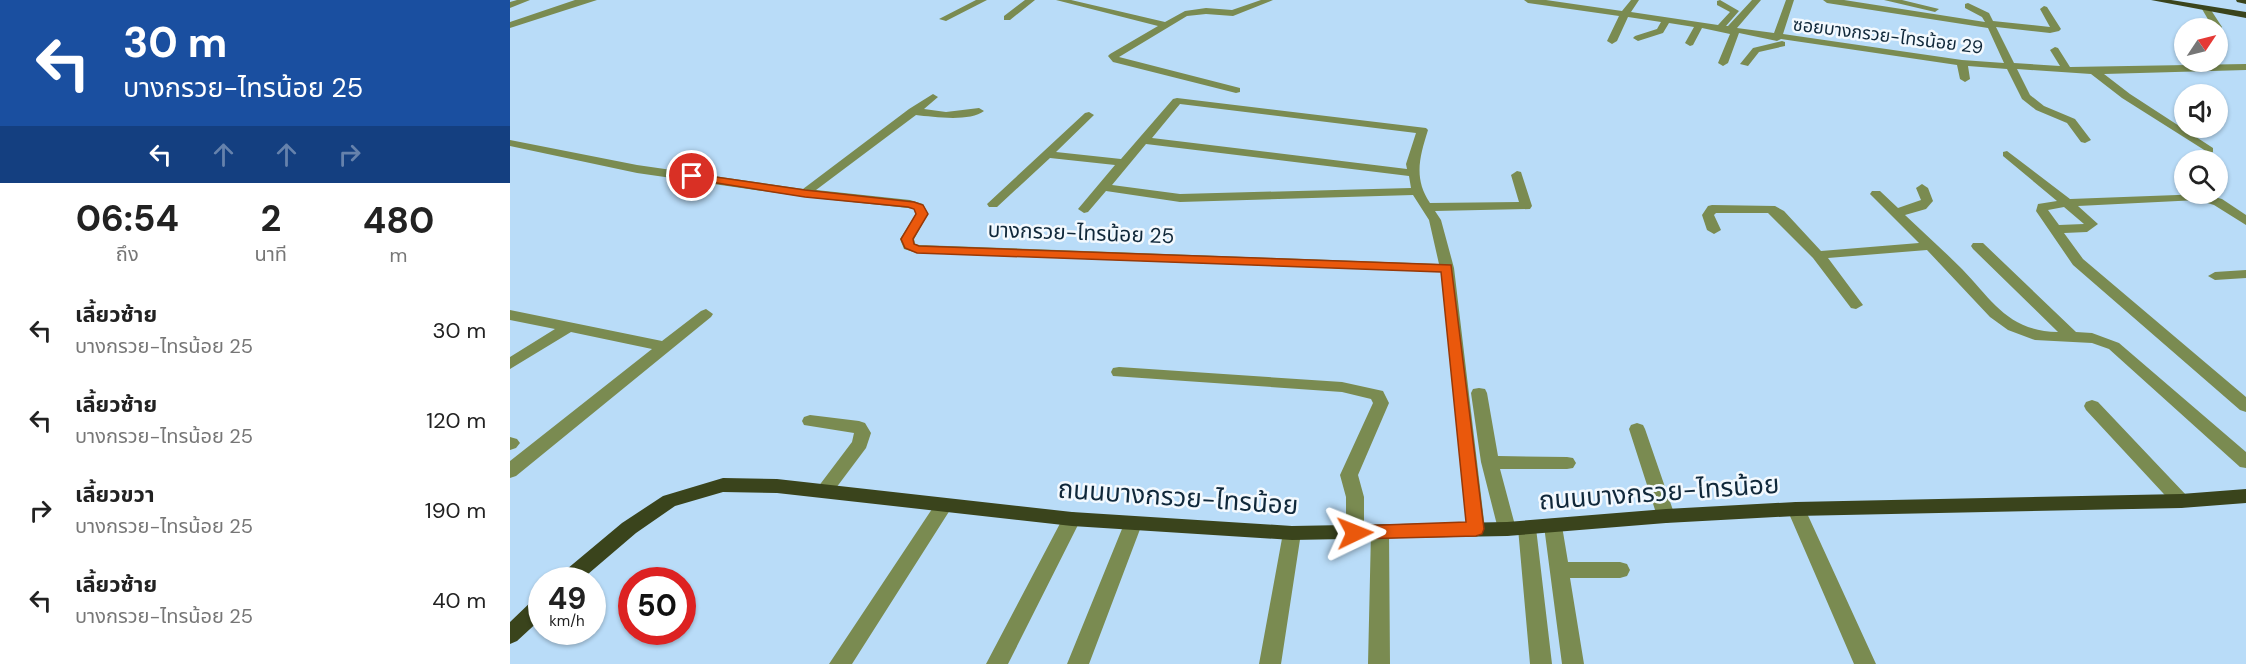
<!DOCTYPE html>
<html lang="th">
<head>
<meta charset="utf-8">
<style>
	:root { --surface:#fff; --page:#f6f6f6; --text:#222; --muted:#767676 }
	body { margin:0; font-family:"DM Sans","Noto Sans Thai",sans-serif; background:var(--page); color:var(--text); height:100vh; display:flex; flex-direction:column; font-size:22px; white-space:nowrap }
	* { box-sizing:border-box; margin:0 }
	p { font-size:20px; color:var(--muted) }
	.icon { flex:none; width:33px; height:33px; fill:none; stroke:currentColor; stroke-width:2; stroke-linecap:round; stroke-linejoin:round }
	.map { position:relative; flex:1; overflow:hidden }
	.panel { display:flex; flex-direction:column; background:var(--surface); width:510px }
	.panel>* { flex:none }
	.top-card { background:#1a4fa0; color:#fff; overflow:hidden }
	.needle { width:39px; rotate:55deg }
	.controls { position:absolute; left:1664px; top:18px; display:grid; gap:12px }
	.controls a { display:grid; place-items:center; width:54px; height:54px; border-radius:50%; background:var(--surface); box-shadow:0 2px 4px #0004; font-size:30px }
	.speed { position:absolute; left:18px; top:567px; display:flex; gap:12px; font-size:30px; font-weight:700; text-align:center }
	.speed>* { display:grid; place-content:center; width:78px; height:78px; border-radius:50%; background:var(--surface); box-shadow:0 2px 4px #0004; line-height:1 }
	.speed small { font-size:15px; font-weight:400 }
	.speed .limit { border:9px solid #d22; background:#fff; color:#111 }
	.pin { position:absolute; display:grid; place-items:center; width:51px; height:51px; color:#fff; margin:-26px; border:3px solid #fff; border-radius:50%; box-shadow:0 2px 6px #0007 }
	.me { position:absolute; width:66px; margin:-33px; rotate:88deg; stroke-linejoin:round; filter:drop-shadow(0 0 4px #0008) }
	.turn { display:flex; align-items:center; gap:21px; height:126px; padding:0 24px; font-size:27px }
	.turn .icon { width:78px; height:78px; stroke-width:2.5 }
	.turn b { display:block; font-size:42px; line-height:51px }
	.lanes { display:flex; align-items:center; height:57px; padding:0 24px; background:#0003; justify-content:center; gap:30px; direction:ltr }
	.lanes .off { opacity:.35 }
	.eta { display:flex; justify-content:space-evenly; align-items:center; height:102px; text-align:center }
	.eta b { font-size:36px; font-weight:700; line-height:42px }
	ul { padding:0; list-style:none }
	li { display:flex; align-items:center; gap:18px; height:90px; padding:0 24px }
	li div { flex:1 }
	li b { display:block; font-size:22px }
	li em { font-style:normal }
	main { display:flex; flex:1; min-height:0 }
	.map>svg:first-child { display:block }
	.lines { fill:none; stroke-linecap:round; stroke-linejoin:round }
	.minor { fill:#7a8b51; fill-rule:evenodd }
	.major { fill:#3a441c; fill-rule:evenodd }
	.route { fill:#ea580c; stroke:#983908; stroke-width:1.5 }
	.labels { text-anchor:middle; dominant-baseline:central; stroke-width:5; stroke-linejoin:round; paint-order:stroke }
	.far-street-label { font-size:18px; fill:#10283a; stroke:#f3f9fe }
	.street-label { font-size:21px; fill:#10283a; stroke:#f3f9fe }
	.near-street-label { font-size:26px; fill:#10283a; stroke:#f3f9fe }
</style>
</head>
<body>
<main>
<section class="panel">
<div class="top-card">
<div class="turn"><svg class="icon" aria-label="left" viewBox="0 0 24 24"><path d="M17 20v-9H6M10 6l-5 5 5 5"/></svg><div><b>30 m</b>บางกรวย-ไทรน้อย 25</div></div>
<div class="lanes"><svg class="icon" aria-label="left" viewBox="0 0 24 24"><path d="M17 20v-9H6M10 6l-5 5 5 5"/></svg><svg class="icon off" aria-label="ahead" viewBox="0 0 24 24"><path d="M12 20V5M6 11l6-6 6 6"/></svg><svg class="icon off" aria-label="ahead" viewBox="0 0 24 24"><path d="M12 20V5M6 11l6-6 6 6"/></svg><svg class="icon off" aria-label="right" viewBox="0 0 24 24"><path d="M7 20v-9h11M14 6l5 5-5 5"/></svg></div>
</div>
<div class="eta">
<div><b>06:54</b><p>ถึง</p></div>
<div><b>2</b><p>นาที</p></div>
<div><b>480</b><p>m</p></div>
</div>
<ul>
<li><svg class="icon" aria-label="left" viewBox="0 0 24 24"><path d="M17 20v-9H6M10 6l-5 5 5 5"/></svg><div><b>เลี้ยวซ้าย</b><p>บางกรวย-ไทรน้อย 25</p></div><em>30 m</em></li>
<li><svg class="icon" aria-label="left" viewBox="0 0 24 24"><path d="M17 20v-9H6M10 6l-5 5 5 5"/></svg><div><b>เลี้ยวซ้าย</b><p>บางกรวย-ไทรน้อย 25</p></div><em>120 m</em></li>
<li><svg class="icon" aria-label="right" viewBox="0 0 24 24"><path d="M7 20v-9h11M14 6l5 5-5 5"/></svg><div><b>เลี้ยวขวา</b><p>บางกรวย-ไทรน้อย 25</p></div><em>190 m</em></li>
<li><svg class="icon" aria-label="left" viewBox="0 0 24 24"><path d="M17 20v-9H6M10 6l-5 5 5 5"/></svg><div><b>เลี้ยวซ้าย</b><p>บางกรวย-ไทรน้อย 25</p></div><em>40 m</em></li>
</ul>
</section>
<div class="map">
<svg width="1736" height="664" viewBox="0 0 1736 664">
	<rect width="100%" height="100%" fill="#b9dcf8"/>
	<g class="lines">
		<path class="minor" d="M7 0H20L0 8V2Z
			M65 0H87L0 28V22Z
			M466 0H477L436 21 429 19Z
			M515 0H525L500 20H494V16Z
			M546 0H561L655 22 675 11 696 8 722 10 751 0H763L723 16 696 14 677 16 609 57 730 88V92L726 93 603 62 598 56 600 54 648 26Z
			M1014 0H1036L1112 11 1121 0H1129L1121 12 1208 25 1220 12 1207 5V1L1210 0 1229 11 1216 26H1218L1242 0H1251L1227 28 1264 33 1276 0H1284L1273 34 1452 60 1494 63 1478 28 1317 3 1313 0H1334L1475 22 1472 17 1455 8V4L1458 3 1479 13 1483 21 1540 27 1530 9 1534 6 1537 7 1551 29 1549 31 1540 33 1486 27 1504 63 1550 66 1540 50 1545 47 1548 48 1560 67 1736 64V70L1594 74 1620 94 1703 148V152L1699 153 1612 98 1581 74 1507 69 1520 95 1534 106 1565 119 1581 140 1575 143 1571 142 1557 123 1526 110 1512 99 1497 69 1458 66 1460 79 1455 82 1450 79 1447 65 1271 39 1267 41 1229 33 1218 63 1213 66 1208 63 1220 34 1192 28 1183 45 1180 46 1175 43 1184 27 1159 23 1153 33 1128 41 1123 38 1125 36 1147 29 1151 22 1118 17 1107 41 1102 44 1097 41 1109 16 1018 3Z
			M1374 0H1392L1429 9 1425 12Z
			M1693 7H1699L1712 27 1710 29 1703 28 1692 9Z
			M1272 41 1275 42V46L1249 52 1238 66 1230 64 1243 48Z
			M423 94 428 97 414 109 436 112 469 108 474 111C460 122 424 117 406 115L306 190 400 200 413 204 418 214 404 239 405 244 409 245 929 264 919 220 903 195 670 202 596 191 578 212 574 213 568 209 605 165 540 158 487 207H479L477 204 575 113 579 112 584 115 546 152 611 159 663 99 667 98 916 128 918 130C910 156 903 178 920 203L1009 202 1001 175 1007 171 1011 172 1022 206 1020 209 925 211 931 220 944 268 975 529 973 534 966 536 959 534 957 529 931 272 407 253 394 249 390 239 406 214 404 209 398 208 295 197 127 173 0 146V140L127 165 293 189 399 109ZM670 104 906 133 896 164 897 169 642 138ZM636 144 899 176 901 188 670 194 602 185Z
			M1497 151 1560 199 1694 194 1712 199 1736 215V225L1704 205 1688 200 1568 206 1588 224 1577 232 1554 233 1573 259 1736 397V412L1730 410 1563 265 1526 211 1528 204 1547 201 1493 156V152ZM1554 207 1574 224 1549 225 1538 210Z
			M1412 184 1418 188 1423 201 1416 209 1395 215C1414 233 1433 250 1452 269 1483 301 1498 331 1548 332L1463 249 1461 246 1463 243H1473L1566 332 1582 333 1609 343 1736 452V468L1730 467 1599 349 1582 343 1525 340 1498 330 1480 317 1417 250 1318 258 1353 305 1346 309 1341 308 1303 258 1258 213H1206L1204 215 1211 230 1204 234 1197 230 1192 215 1198 206 1202 205 1265 206 1274 211 1311 251 1409 243 1360 194 1362 191H1370L1388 208 1411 200 1406 188Z
			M1736 270V278L1705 280 1698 276 1705 272Z
			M196 309 203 314 201 317 6 476 0 478V461L142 349 61 332 0 369V357L45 329 0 320V310L152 341 191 311Z
			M609 367 832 382 873 391 879 403 848 475 854 497V533L852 538 845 540 838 538 836 533V497L830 475 863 403 861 399 832 392 603 376 601 372 603 368Z
			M969 388 975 389 977 393 988 456 1057 457 1063 458 1066 463 1063 468 1057 469H990L1006 529 1004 534 997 536 990 534 988 529 971 462 961 393 963 389Z
			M1582 400 1588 402 1677 496 1680 501 1677 506 1671 508 1665 506 1576 410 1574 406 1576 402Z
			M300 415 349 421 355 423 361 433 356 448 320 496 314 498 308 496 305 491 342 442 344 433 294 425 292 421 294 417Z
			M1127 423 1133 425 1135 429 1165 516 1163 521 1156 523 1149 521 1147 516 1119 429 1121 425Z
			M0 437 7 439 10 443 6 448 0 450Z
			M434 498 440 500 443 505 440 510 342 664H319L428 500Z
			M1286 502 1293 504 1295 509 1366 664H1344L1277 509 1279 504Z
			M562 512 569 514 571 519 498 664H476L555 514Z
			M623 517 630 519 632 524 579 664H557L614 524 616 519Z
			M1043 519 1050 521 1052 526 1058 562H1110L1117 564 1120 570 1117 576 1110 578H1060L1074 664H1052L1034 526 1036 521Z
			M1017 521 1024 523 1026 528 1042 664H1020L1008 528 1010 523Z
			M870 525 877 527 879 532 880 664H858L861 532 863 527Z
			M782 526 789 528 791 533 771 664H749L773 533 775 528Z"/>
		<path class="major" d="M1641 0H1661L1736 12V18Z
			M1726 0H1736V4L1727 2Z
			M213 478 267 479 562 512 782 526 997 522 1156 509 1286 502 1671 494 1736 489V503L1671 508 1286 516 1156 523 997 536 782 540 562 526 267 493 213 492 165 506 126 533 71 580H48L51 574 112 523 153 496Z
			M32 596V618L7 641 0 644V622L25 598Z"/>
	</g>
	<path class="route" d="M178 173 295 190 404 202 413 205 418 214 403 239 404 244 409 246 941 265 974 529 972 534 966 536 845 539 839 537 837 533 839 528 845 526 956 522 931 272 407 253 395 248 391 239 406 214 404 209 398 207 295 197 182 179 178 178Z"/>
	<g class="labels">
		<g class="far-street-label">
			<text transform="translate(1378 36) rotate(7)">ซอยบางกรวย-ไทรน้อย 29</text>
		</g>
		<g class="street-label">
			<text transform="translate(571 233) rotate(2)">บางกรวย-ไทรน้อย 25</text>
		</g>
		<g class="near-street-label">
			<text transform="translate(1149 492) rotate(-4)">ถนนบางกรวย-ไทรน้อย</text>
			<text transform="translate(668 497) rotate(4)">ถนนบางกรวย-ไทรน้อย</text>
		</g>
	</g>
</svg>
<div class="controls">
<a><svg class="needle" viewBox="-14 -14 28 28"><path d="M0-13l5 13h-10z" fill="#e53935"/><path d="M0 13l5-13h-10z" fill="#767676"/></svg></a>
<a><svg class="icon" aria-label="sound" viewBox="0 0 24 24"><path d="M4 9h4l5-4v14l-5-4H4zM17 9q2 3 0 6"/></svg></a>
<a><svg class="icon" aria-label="search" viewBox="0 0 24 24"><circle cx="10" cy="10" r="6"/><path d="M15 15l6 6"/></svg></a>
</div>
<div class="speed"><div>49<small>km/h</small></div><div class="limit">50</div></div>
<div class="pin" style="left:182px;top:176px;background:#d93025"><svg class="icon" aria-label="arrive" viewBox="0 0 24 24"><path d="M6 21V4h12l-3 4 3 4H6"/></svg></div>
<svg class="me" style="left:845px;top:533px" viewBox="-20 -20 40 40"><path d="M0-17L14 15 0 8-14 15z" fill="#ea580c" stroke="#fff" stroke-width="4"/></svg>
</div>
</main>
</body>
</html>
